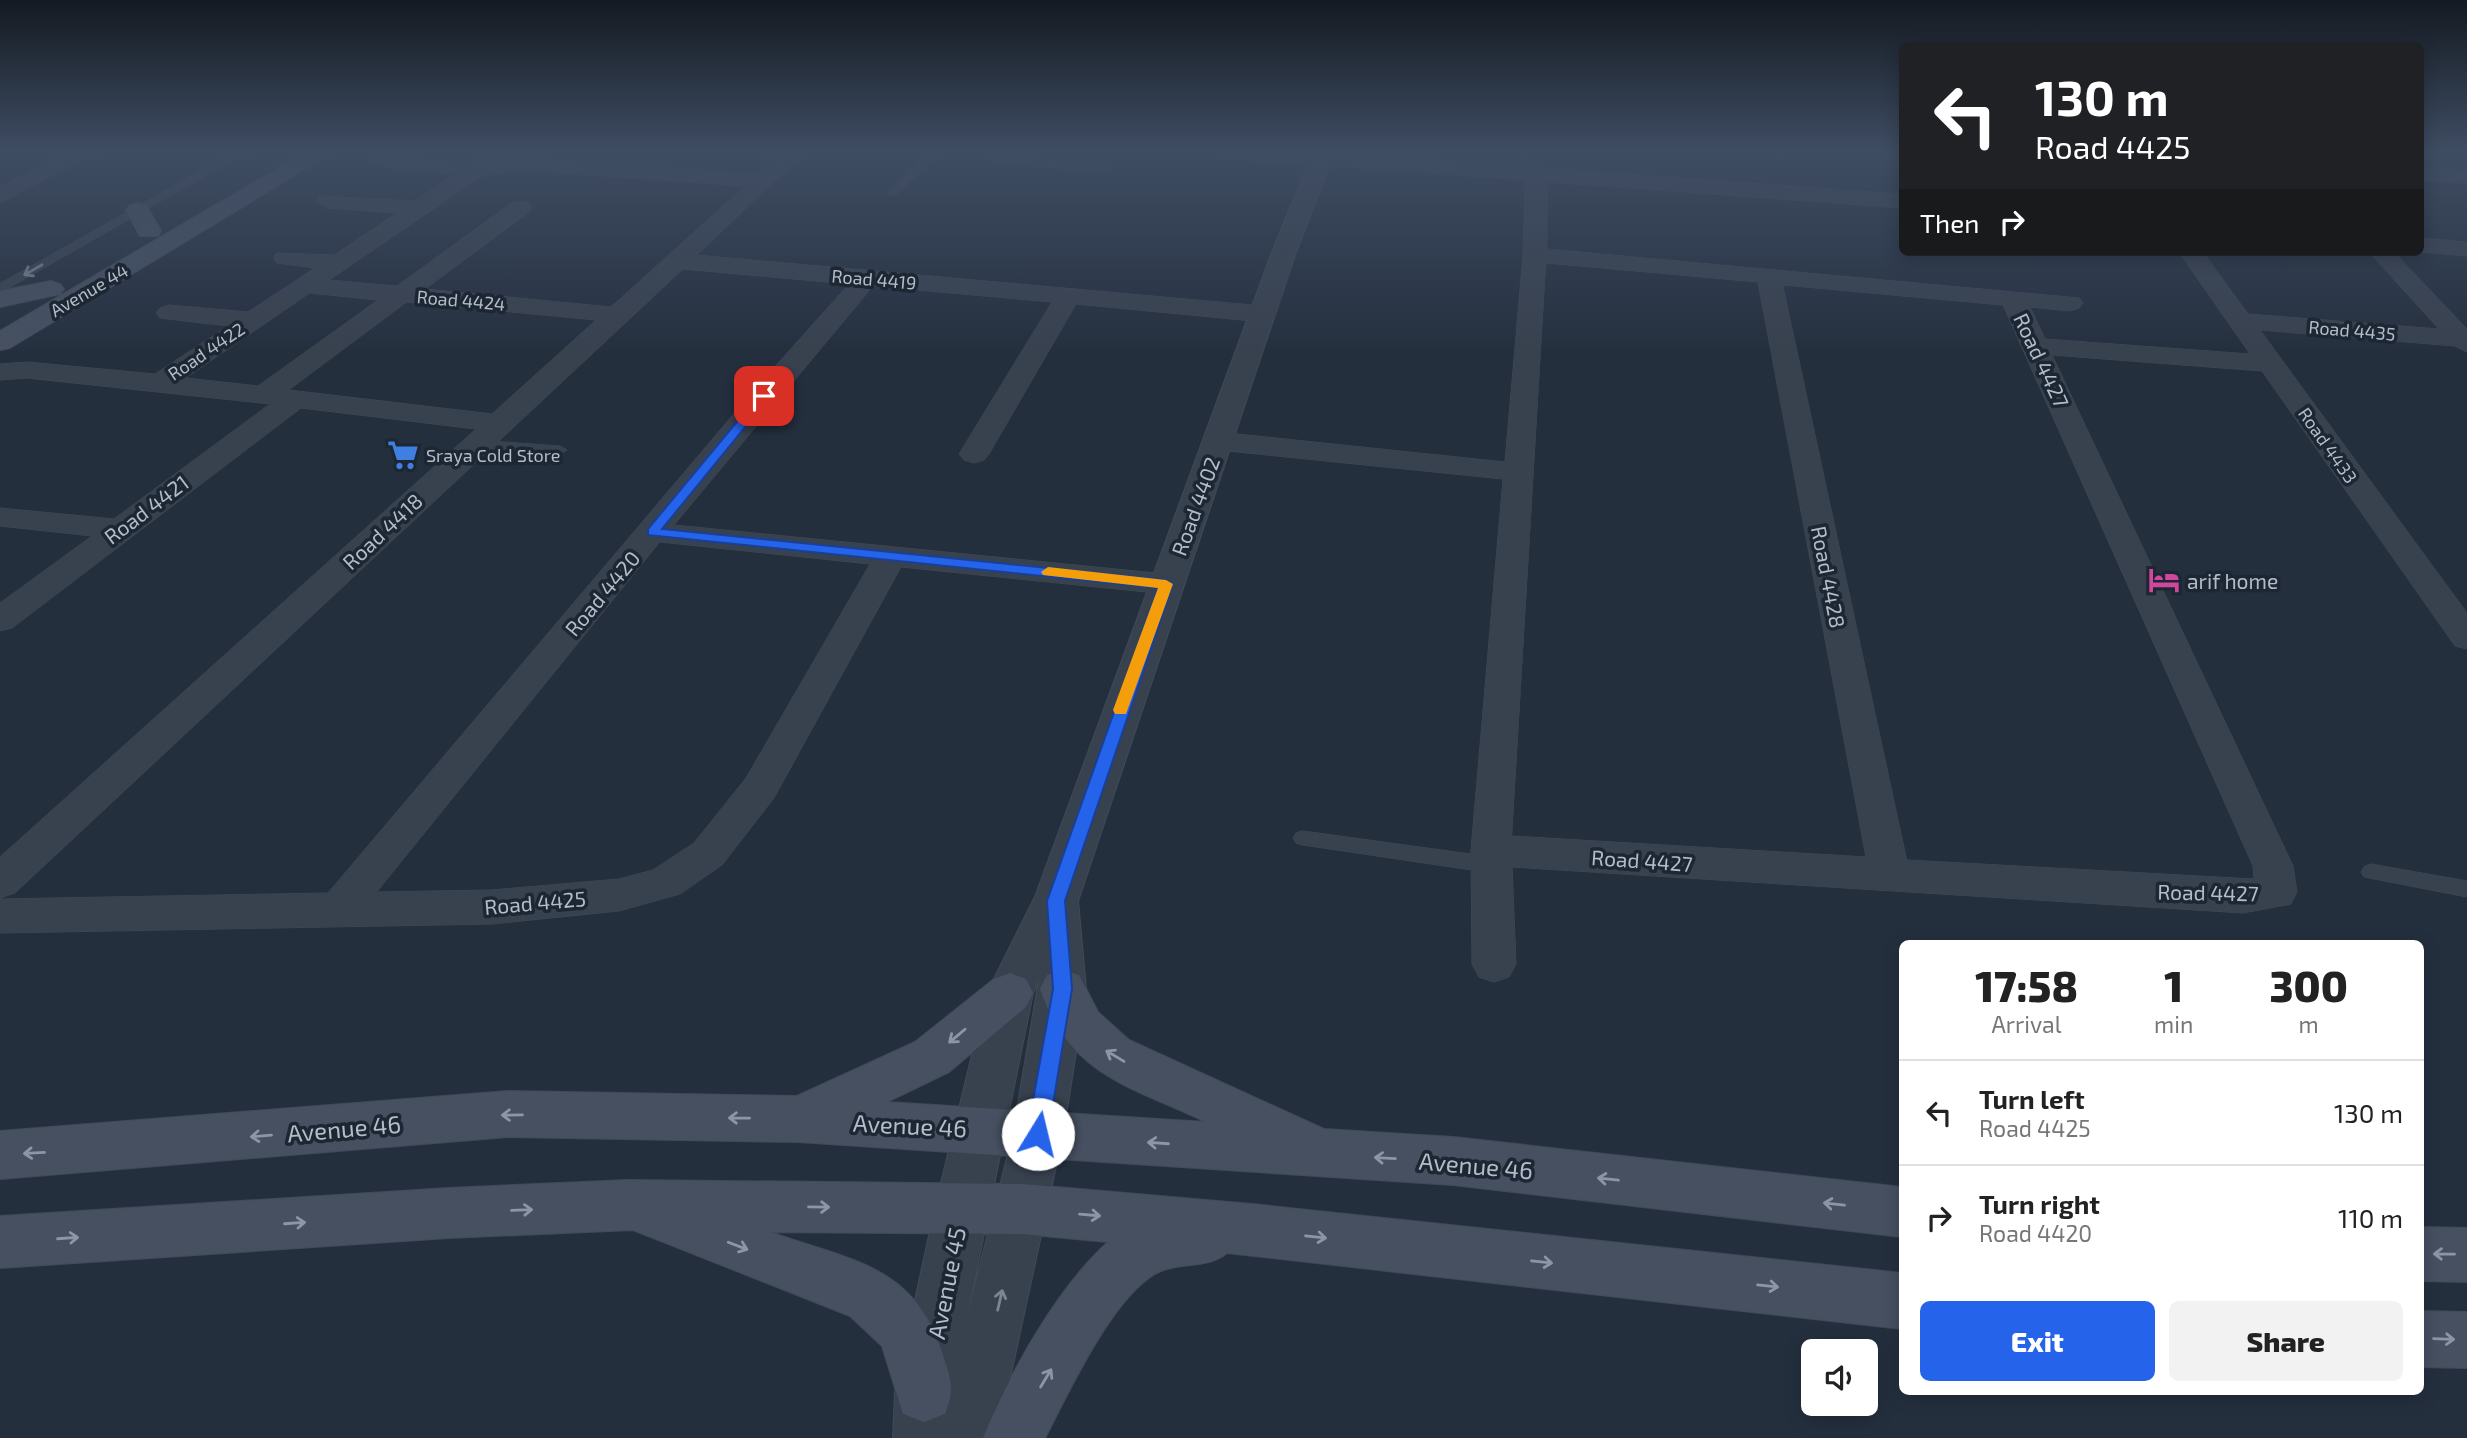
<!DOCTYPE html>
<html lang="en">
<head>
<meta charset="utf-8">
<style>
	:root { --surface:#fff; --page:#f2f2f2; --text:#222; --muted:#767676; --line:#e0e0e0; --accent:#2563eb }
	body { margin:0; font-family:"Exo 2",sans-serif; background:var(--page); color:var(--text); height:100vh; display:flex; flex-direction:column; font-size:26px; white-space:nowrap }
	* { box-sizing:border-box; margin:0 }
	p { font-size:23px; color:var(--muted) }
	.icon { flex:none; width:38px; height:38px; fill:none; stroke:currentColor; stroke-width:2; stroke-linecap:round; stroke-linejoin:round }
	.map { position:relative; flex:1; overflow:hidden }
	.sheet { position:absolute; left:1899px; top:940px; width:525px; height:455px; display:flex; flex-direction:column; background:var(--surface); border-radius:10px; box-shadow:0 4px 18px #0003 }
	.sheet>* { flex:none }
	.top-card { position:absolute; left:1899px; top:42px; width:525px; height:214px; border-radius:10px; box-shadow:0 4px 18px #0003; background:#202124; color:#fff; overflow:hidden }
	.controls { position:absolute; left:1801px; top:1339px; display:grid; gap:14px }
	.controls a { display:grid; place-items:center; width:77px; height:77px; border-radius:10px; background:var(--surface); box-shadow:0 4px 18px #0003; font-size:35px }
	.pin { position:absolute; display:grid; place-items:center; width:60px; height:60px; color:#fff; margin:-30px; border-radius:14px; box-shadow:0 4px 10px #0006 }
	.me { position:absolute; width:77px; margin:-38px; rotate:9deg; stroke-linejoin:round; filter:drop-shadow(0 0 5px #0008) }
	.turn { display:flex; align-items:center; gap:24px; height:147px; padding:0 21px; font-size:32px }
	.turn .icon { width:91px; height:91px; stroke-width:2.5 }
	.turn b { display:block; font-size:49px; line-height:60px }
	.then { display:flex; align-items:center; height:66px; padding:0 21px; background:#0003; gap:14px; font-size:26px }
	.eta { display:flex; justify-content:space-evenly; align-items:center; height:119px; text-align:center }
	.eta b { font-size:42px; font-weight:800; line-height:49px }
	.action { display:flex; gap:14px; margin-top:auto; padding:14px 21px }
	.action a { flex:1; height:80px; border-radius:10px; background:var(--accent); color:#fff; font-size:28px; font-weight:800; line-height:80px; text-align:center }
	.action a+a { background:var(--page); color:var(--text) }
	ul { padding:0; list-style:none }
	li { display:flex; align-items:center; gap:21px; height:105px; padding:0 21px; border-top:2px solid var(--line) }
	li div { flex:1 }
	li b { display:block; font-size:26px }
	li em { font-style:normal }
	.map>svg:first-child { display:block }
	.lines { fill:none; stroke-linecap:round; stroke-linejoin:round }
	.service-casing { stroke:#414a57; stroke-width:1 }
	.minor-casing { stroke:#414a57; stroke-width:1 }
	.tertiary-casing { stroke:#414a57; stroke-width:2 }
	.secondary-casing { stroke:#414a57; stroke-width:2 }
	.service { fill:#38414e; fill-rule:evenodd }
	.minor { fill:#38414e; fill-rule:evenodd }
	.tertiary { fill:#38414e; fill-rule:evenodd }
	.secondary { fill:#465061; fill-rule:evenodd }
	.oneway { stroke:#7c8592 }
	.oneway2 { stroke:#8e96a5 }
	.route { fill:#2563eb; stroke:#184099; stroke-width:2 }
	.slow { fill:#f59e0b }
	.labels { text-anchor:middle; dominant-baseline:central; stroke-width:7; stroke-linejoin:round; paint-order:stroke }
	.far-street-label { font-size:18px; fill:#b4bcc9; stroke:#1d2633 }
	.far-poi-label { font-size:18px; fill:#b4bcc9; stroke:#1d2633; text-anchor:start }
	.street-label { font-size:21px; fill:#b4bcc9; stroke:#1d2633 }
	.poi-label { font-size:21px; fill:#b4bcc9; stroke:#1d2633; text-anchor:start }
	.near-street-label { font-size:24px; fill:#b4bcc9; stroke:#1d2633 }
</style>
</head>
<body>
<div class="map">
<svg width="2467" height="1438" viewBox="0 0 2467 1438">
	<rect width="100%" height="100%" fill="#242f3e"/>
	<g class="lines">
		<defs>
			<path id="service" d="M234 152H247L0 293V284Z
				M928 152H939L897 195H889V191Z
				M994 152H1004L1002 157 1005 158 1106 165 1111 168 1106 171 1005 164 992 161Z
				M476 440 560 446 567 450 560 454 471 447 469 444Z
				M1303 831 1492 857 1499 860 1502 865 1499 870 1492 873 1303 845 1296 843 1293 838 1296 833Z
				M2371 864 2467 881V897L2364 877 2361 872 2364 867Z"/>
			<path id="minor" d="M70 152H97L0 203V187Z
				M782 152H805L697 255 1263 306 1272 309 1276 314 1272 319 1263 322 1076 304 989 454 984 460 974 463 964 460 959 454 1052 302 873 286 674 525 1166 574 1178 577 1182 584 1178 591 1166 594 901 567 774 798 722 865 680 894 619 911 492 924 0 933V899L328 893 754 390 849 284 683 269 15 893 0 898V857L476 429 301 408 12 628 0 631V603L92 536 0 526V508L114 519 270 404 27 378 0 380V364L27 362 155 374 228 326 160 318 156 313 160 308 169 305 248 312 315 268 277 263 273 258 277 253 334 255 397 213 327 208 316 201 319 196 415 201 455 174 382 167 371 161 375 157 470 163 482 156 492 161 520 158 758 174ZM520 170 745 186 611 307 425 289 529 212 532 207 529 202H513L397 286 329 280 482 176ZM310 293 378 300 258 386 186 378ZM407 302 596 320 492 414 289 390ZM660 542 870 564 746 778 694 843 653 870 619 879 492 890 377 892Z
				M1219 152H1322L1902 194V208L1547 182V249L2079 298 2083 303 2079 308 2070 311 2030 307 2045 339 2250 354 2179 252H2203L2248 314 2439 329 2369 252H2394L2467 329V352L2455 346 2260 330 2467 613V649L2455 646 2262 371 2052 355 2293 866 2297 892 2291 904 2243 913 1512 867 1516 964 1509 977 1494 982 1479 977 1472 964 1471 850 1503 479 1218 450 1208 447 1204 441 1208 435 1218 432 1505 462 1523 255 1525 180 1229 158ZM1546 263 1758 282 1866 857 1512 836ZM1783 285 2003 305 2253 866 2254 879 1907 860Z
				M2420 168 2467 171V183L2420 180Z
				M2420 238 2467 242V256L2420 252Z"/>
			<path id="tertiary" d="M1313 152H1335L1295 255 1078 901 1086 989 1063 1134 997 1438H893L895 1393 935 1208 987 993 1035 897 1271 255ZM1039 979 1013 1134 967 1317 1033 993Z"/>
			<path id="secondary" d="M306 152H333L10 348 0 350V331Z
				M138 203 146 205 161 231 158 236H140L126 210 130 205Z
				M51 281 60 284 64 289 60 294 0 307V291Z
				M1063 970 1079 975 1098 1012 1129 1040 1324 1129 1453 1137 1902 1187V1237L1453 1185 798 1142 508 1137 0 1179V1131L508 1091 797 1096 915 1042 994 979 1010 973 1026 979 1033 993 1026 1007 949 1072 887 1102 1206 1122C1130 1086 1070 1076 1040 989L1047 975Z
				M628 1180 1022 1184 1252 1204 1902 1273V1329L1227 1253C1207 1270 1177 1261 1155 1274 1111 1300 1069 1392 1045 1438H983C1010 1373 1056 1289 1108 1242L1022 1234 770 1232C848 1260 914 1264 942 1352 950 1379 956 1386 945 1414L924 1422 903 1414 882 1346 850 1316 633 1230 449 1238 0 1268V1216L449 1188Z
				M2420 1227 2467 1228V1282L2420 1281Z
				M2420 1311 2467 1312V1368L2420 1367Z"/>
		</defs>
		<use href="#service" class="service-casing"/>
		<use href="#minor" class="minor-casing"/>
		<use href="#tertiary" class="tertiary-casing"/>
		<use href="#secondary" class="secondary-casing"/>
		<use href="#service" class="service"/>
		<use href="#minor" class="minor"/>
		<use href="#tertiary" class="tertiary"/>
		<use href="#secondary" class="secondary"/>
	</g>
	<defs><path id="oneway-shaft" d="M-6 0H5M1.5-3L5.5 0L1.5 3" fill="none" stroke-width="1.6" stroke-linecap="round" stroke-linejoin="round" transform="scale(1.75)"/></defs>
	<g class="oneway">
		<use href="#oneway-shaft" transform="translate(33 270) rotate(150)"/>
		<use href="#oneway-shaft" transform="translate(1000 1300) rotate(-77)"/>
	</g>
	<g class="oneway2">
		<use href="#oneway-shaft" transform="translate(957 1036) rotate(140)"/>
		<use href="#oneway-shaft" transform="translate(1115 1056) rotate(-149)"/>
		<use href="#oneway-shaft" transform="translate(512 1115) rotate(179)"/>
		<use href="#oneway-shaft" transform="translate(739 1118) rotate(-179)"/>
		<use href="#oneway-shaft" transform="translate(261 1136) rotate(175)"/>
		<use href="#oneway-shaft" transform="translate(1158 1143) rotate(-176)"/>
		<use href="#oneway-shaft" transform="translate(34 1153) rotate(177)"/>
		<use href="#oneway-shaft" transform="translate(1385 1158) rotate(-177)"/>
		<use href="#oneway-shaft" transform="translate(1608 1179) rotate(-174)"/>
		<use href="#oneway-shaft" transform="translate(1834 1204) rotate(-174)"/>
		<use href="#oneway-shaft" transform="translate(819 1207) rotate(1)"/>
		<use href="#oneway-shaft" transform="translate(522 1210) rotate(-2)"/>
		<use href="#oneway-shaft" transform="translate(1090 1215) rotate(5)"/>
		<use href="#oneway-shaft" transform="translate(295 1223) rotate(-4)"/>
		<use href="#oneway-shaft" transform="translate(1316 1237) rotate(6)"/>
		<use href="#oneway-shaft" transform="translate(68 1238) rotate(-4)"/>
		<use href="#oneway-shaft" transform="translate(738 1246) rotate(21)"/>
		<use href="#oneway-shaft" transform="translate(2444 1254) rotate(-179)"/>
		<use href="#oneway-shaft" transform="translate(1542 1262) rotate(6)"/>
		<use href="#oneway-shaft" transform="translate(1768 1286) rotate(6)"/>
		<use href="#oneway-shaft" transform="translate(2444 1339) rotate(2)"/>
		<use href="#oneway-shaft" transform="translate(1046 1378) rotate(-59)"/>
	</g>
	<linearGradient id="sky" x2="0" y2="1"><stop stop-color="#141a22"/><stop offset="0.43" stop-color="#3f4d63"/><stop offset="1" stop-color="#3f4d63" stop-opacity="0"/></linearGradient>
	<rect width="2467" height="354" fill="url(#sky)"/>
	<path class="route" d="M764 393 768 394V399L662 529 1166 580 1173 584 1065 901 1072 989 1048 1134 1045 1141 1038 1144 1030 1141 1027 1134 1053 989 1047 901 1158 588 648 535V529L760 394Z"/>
	<path class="slow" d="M1048 567 1166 580 1173 584 1126 714H1115L1113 710 1158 588 1043 575 1041 572Z"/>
	<defs>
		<symbol id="supermarket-bare" viewBox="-9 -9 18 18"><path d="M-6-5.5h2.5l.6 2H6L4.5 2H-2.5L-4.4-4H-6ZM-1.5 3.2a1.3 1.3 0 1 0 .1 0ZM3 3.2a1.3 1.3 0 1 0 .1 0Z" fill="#3f7fe0" stroke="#1d2633" stroke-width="2.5" paint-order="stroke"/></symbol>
		<symbol id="hotel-bare" viewBox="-9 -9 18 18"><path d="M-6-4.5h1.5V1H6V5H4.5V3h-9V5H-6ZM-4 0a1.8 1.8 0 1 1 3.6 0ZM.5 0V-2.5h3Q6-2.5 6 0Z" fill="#d1479c" stroke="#1d2633" stroke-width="2.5" paint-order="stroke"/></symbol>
	</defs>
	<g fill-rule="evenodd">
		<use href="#supermarket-bare" x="381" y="433" width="44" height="44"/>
		<use href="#hotel-bare" x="2142" y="558" width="44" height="44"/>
	</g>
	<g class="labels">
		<g class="far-street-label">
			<text transform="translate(874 279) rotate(5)">Road 4419</text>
			<text transform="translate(89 290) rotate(-30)">Avenue 44</text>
			<text transform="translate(461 300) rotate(5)">Road 4424</text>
			<text transform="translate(2352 330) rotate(5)">Road 4435</text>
			<text transform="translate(206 351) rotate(-34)">Road 4422</text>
			<text transform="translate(2328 445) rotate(55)">Road 4433</text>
		</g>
		<g class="far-poi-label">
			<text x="426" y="455">Sraya Cold Store</text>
		</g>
		<g class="street-label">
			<text transform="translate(2042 360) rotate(65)">Road 4427</text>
			<text transform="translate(1195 506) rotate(-70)">Road 4402</text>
			<text transform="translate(146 509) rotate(-37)">Road 4421</text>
			<text transform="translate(382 531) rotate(-43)">Road 4418</text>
			<text transform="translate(1829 577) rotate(79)">Road 4428</text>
			<text transform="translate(602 593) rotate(-50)">Road 4420</text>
			<text transform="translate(1642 860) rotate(4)">Road 4427</text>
			<text transform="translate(2208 892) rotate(1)">Road 4427</text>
			<text transform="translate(535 902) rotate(-5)">Road 4425</text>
		</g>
		<g class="poi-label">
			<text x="2187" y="580">arif home</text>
		</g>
		<g class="near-street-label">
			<text transform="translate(910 1125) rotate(3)">Avenue 46</text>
			<text transform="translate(344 1128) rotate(-5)">Avenue 46</text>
			<text transform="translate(1476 1165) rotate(5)">Avenue 46</text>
			<text transform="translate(946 1283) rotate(-79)">Avenue 45</text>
		</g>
	</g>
</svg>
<div class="controls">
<a><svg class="icon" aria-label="sound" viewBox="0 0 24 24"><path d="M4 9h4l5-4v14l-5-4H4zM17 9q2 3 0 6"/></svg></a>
</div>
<div class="pin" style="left:764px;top:396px;background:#d93025"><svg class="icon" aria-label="arrive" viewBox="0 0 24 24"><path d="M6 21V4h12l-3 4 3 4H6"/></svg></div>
<svg class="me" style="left:1038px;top:1134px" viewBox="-20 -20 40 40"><circle r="19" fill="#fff"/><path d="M0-13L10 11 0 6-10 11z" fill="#2563eb"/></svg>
<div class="top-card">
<div class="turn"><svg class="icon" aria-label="left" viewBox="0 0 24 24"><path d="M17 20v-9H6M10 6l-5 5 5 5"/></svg><div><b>130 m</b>Road 4425</div></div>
<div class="then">Then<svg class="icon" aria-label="right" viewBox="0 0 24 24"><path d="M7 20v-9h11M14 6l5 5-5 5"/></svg></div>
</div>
<section class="sheet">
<div class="eta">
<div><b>17:58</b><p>Arrival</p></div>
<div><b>1</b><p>min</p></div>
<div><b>300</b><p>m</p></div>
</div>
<ul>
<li><svg class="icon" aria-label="left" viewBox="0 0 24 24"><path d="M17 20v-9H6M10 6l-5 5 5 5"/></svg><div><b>Turn left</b><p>Road 4425</p></div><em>130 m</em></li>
<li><svg class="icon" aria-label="right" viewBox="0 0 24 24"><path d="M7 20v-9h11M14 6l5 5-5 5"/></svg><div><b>Turn right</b><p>Road 4420</p></div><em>110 m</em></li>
</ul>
<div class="action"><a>Exit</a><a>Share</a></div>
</section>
</div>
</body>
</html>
